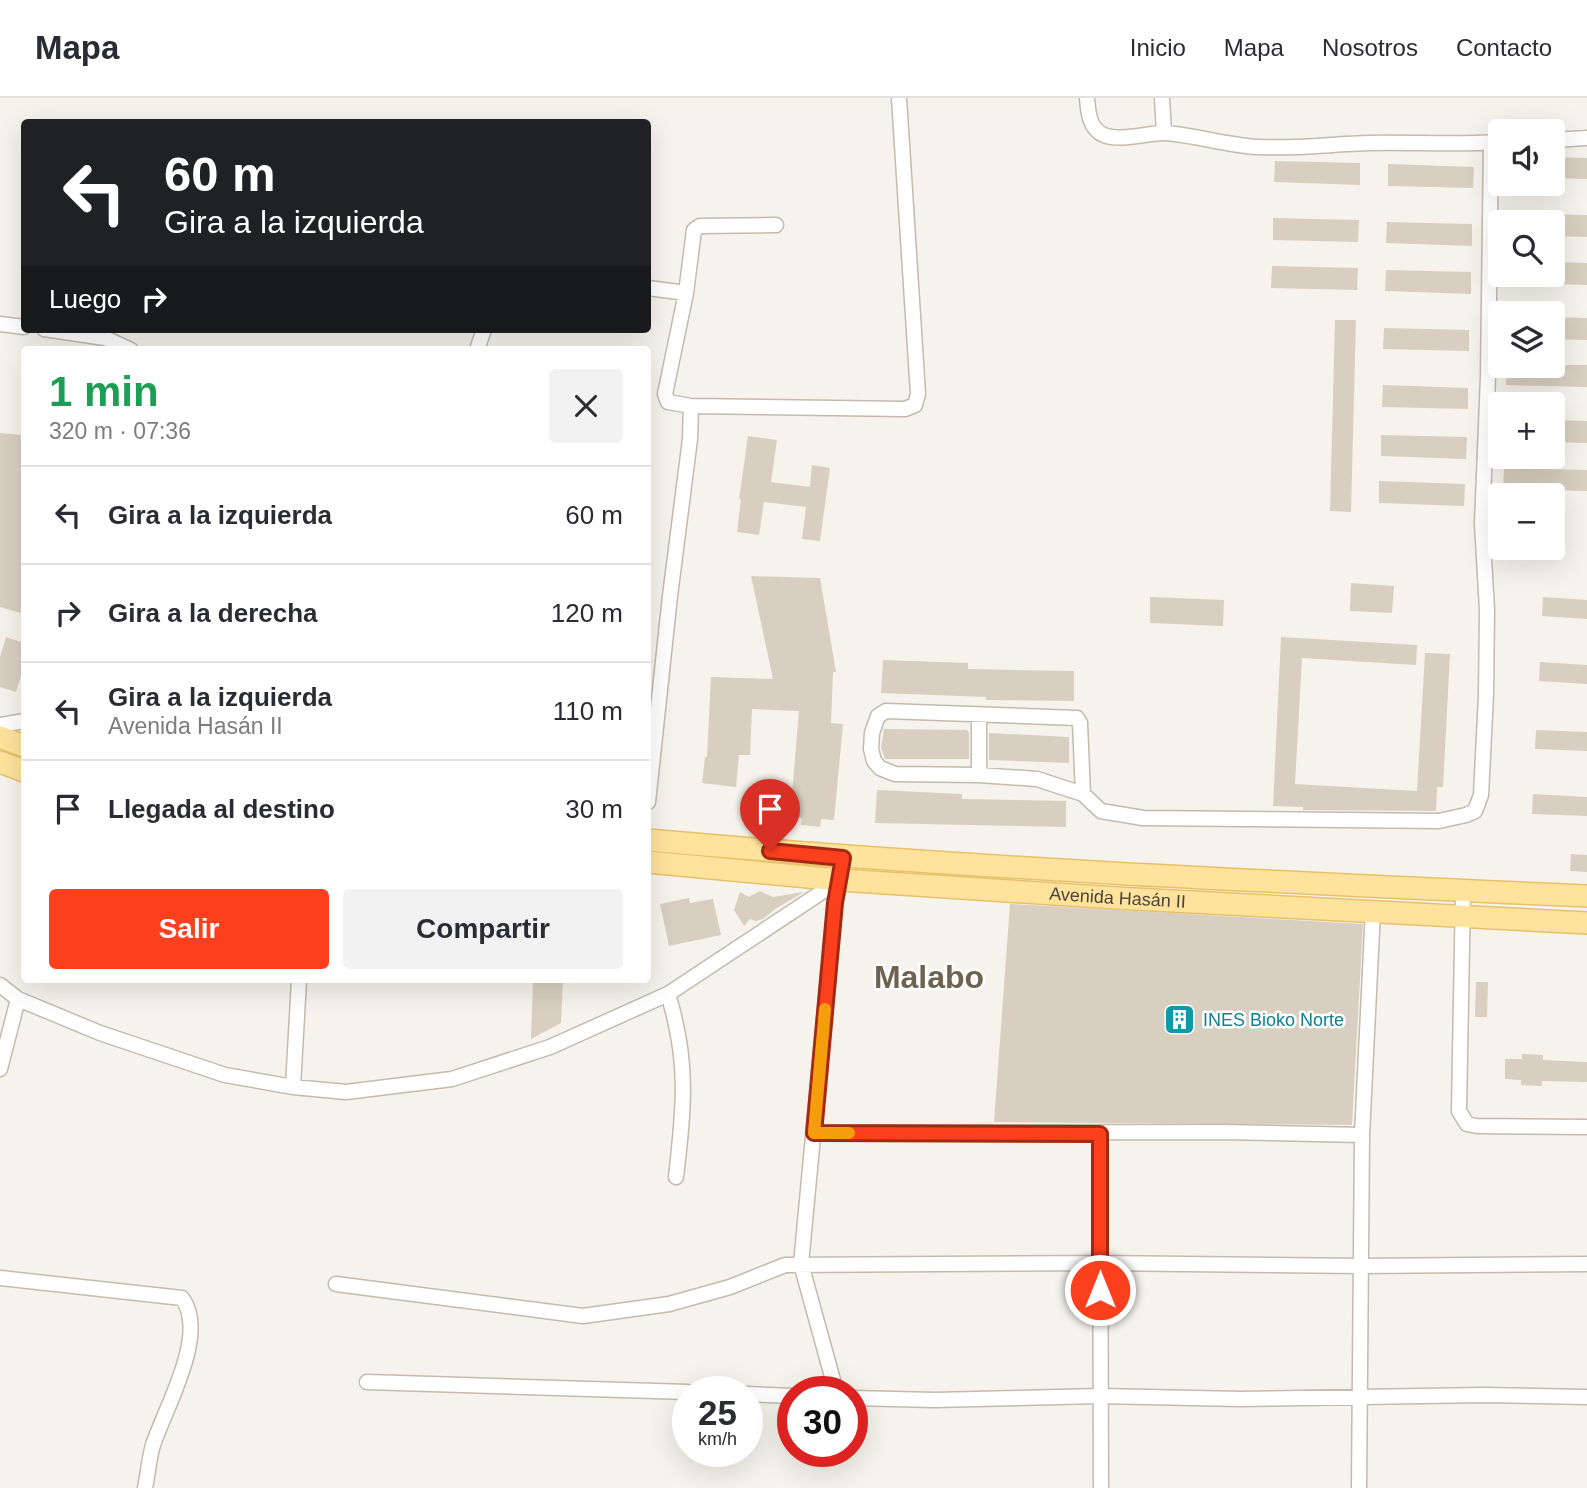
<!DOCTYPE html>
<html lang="es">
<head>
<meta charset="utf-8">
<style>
	:root { --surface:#fff; --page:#f2f2f3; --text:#2b2b33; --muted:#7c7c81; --line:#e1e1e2; --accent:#fc3f1d }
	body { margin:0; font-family:Helvetica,sans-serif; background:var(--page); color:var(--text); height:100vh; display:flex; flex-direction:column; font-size:26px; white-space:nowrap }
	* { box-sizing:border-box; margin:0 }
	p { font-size:23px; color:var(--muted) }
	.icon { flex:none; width:38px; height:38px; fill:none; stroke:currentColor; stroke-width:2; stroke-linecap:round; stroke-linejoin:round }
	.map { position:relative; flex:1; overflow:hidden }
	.side { position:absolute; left:21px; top:248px; width:630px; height:637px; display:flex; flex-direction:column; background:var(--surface); border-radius:7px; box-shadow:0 7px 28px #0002 }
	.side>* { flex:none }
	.banner { position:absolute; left:21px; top:21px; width:630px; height:214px; border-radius:7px; box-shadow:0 7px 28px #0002; background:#202124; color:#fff; overflow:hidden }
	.tools { position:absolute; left:1488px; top:21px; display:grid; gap:14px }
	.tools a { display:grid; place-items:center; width:77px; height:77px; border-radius:7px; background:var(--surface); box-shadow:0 7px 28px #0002; font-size:35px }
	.speed { position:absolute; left:672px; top:1278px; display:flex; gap:14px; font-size:35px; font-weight:700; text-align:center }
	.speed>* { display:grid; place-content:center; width:91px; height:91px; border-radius:50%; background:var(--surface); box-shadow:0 7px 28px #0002; line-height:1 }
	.speed small { font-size:18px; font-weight:400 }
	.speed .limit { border:10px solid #d22; background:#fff; color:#111 }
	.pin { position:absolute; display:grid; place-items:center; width:60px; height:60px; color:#fff; margin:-72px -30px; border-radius:50% 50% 50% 0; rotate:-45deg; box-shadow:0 0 7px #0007 }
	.pin .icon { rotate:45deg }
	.me { position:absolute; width:77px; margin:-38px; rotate:0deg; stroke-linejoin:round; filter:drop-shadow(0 0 5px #0008) }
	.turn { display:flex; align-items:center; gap:24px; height:147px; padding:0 28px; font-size:32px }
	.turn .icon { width:91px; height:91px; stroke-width:2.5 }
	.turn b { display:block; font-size:49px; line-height:60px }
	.then { display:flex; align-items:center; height:66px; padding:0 28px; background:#0003; gap:14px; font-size:26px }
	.round { display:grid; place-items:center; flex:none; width:74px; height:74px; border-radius:7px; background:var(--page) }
	.headline { display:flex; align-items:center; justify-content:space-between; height:119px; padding:0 28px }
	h1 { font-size:42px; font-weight:800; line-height:52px; color:#1e9e55 }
	.primary-button { display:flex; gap:14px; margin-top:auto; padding:14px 28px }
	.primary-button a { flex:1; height:80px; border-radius:7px; background:var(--accent); color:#fff; font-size:28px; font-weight:800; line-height:80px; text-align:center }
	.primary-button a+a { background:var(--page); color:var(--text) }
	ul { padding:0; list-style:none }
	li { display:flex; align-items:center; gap:21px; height:98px; padding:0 28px; border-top:2px solid var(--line) }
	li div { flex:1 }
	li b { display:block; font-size:26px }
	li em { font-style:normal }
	header { display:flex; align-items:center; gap:42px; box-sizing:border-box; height:98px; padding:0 35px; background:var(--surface); border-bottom:2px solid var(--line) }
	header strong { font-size:33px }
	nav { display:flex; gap:38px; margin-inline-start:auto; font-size:24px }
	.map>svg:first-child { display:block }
	.building { fill:#d8cfc1 }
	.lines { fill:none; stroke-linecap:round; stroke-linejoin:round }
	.minor-casing { stroke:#c2bbae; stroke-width:17 }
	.primary-casing { stroke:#e6c16a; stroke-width:24 }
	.minor { stroke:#fff; stroke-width:14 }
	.primary { stroke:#ffe39c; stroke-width:21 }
	.route-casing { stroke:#a42913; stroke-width:18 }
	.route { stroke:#fc3f1d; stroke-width:12 }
	.slow { stroke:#f59e0b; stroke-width:12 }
	.labels { text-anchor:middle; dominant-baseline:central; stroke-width:5; stroke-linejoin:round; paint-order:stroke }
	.street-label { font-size:18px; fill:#4b4439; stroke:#fff }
	.culture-label { font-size:18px; fill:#0d838f; stroke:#fff; text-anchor:start }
	.town-label { font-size:32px; font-weight:bold; fill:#6e6250; stroke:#fff }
</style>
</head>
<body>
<header>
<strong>Mapa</strong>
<nav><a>Inicio</a><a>Mapa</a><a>Nosotros</a><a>Contacto</a></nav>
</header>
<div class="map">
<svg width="1587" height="1390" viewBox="0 0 1587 1390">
	<rect width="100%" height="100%" fill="#f6f3ec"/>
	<path class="building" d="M1552 59 1587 60V81L1552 80Z
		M1275 63 1360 65V87L1274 84Z
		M1388 66 1474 69 1473 90 1388 88Z
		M1552 116 1587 117V139L1552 138Z
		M1273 120 1359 122 1358 144 1273 142Z
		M1387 124 1472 126V148L1386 145Z
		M1552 164 1587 165V187L1552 186Z
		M1272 168 1358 170 1357 192 1271 190Z
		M1386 172 1471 174V196L1385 193Z
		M1552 219 1587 220V242L1552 241Z
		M1335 222H1356L1351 414 1330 413Z
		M1384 230 1469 232V253L1383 251Z
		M1552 267H1587V289L1506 287 1507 268Z
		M1383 287 1468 290V311L1382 309Z
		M1552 322 1587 323V345L1552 344Z
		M0 335 24 337V516L0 509Z
		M1381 337 1467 339 1466 361 1381 358Z
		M748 338 777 342 771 384 810 389 812 367 830 370 820 443 802 441 806 409 764 404 759 437 737 434 741 401H739Z
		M1504 370 1587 372V393L1503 391Z
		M1379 383 1465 386 1464 408 1379 405Z
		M751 478 820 480 836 574H833L831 625 843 626 834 722 821 721 820 729 801 727 802 720 790 719 799 613 752 611 750 657H739L736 689 702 685 705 659H707L711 579 773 581Z
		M1351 485 1394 488 1392 515 1350 513Z
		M1150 499 1224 502 1223 528 1150 525Z
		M1543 499 1587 502V521L1542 518Z
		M6 539 24 545V568L16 594 0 589V559Z
		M1281 539 1417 547 1416 567 1302 560 1295 686 1417 693 1425 555 1450 556 1443 689H1437L1436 713 1303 712V709L1273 708Z
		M883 562 968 565V571L1074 573V603L986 602V599L881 595Z
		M1540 564 1587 567V586L1539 583Z
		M884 631 967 632 969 635V661H885L881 650Z
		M1536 632 1587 634V653L1535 651Z
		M989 635 1069 639V665L989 662Z
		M877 692 962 696V701L1066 703V729L875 725Z
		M1533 696 1587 699V718L1532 716Z
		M1571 756 1587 757V774L1570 773Z
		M760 793 773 799 804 794 775 811 763 821 756 823 750 821 744 828 734 812 740 794 749 799Z
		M689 800 690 805 713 801 721 837 669 848 660 806Z
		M1010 806 1363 826 1352 1027 994 1024Z
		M533 882H563L561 925 531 941Z
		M1476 884H1488L1487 919H1475Z
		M1522 956 1543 957V962L1587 964V984L1542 983V988L1521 987V982L1505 981V961H1522Z"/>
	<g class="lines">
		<defs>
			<path id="minor" d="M1087 0C1088 13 1089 31 1104 37 1120 44 1150 34 1167 35 1198 38 1227 47 1257 49 1295 51 1332 46 1370 45 1413 44 1456 47 1498 44
				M1162 0 1164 35
				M1552 42 1587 40
				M776 127 700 128 694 132 686 195 665 296 668 304 691 308 905 311 915 307 918 296 899 0
				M648 190 686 195
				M0 226 24 229
				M44 231 105 240 131 252
				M477 252 484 231
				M0 627 24 623
				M979 677V618
				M1083 696 1080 625 1077 620 886 613 878 618 872 635 871 651 874 663 880 670 895 676 979 677 1037 681 1083 696 1101 713 1143 720 1439 723 1466 717 1475 713 1481 697 1486 597 1487 512 1482 425 1488 279 1491 45
				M648 704 670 498 690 341 691 308
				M1463 792 1459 1013 1467 1026 1477 1028 1587 1029
				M0 887 18 901 0 971
				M668 896C689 964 684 1009 676 1079
				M18 901 100 935 225 977 293 989 346 994 452 981 550 949 668 896 840 782
				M293 989 299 882
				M814 1035 1222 1034 1362 1037
				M1100 1036 1101 1390
				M0 1180 182 1200C209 1236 165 1310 153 1347 149 1360 148 1376 145 1390
				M336 1186 583 1218 669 1206 730 1189 785 1167 1100 1165 1361 1168 1587 1166
				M367 1284 688 1294
				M836 1293 801 1166 835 805 843 759
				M747 1296 793 1298
				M852 1300 935 1302 1101 1298 1240 1301 1483 1297 1587 1299
				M1359 1390 1362 1037 1373 812"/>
			<g id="primary">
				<path d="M0 639 24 648"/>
				<path d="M0 664 24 673"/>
				<path d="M648 742C960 770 1274 784 1587 798"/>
				<path id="s1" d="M648 764 840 782 1116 800 1587 825"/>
			</g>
		</defs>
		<use href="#minor" class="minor-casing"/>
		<use href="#primary" class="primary-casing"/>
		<use href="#minor" class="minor"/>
		<use href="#primary" class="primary"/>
	</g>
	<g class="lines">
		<defs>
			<path id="route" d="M770 753 843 760 835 805 814 1035 1100 1036V1192"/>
		</defs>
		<use href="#route" class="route-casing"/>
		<use href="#route" class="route"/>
		<path class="slow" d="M825 911 814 1035H849"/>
	</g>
	<defs>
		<symbol id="building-square" viewBox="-11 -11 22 22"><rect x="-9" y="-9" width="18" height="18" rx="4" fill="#0f9aa8" stroke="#fff"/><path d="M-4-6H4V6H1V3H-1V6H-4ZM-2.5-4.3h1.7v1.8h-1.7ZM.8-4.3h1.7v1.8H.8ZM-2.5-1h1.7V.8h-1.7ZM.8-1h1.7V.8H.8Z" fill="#fff"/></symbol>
	</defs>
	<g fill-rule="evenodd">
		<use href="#building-square" x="1162" y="904" width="35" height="35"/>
	</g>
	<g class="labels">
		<g class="street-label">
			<text stroke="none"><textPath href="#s1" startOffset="471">Avenida Hasán II</textPath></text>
		</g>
		<g class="culture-label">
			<text x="1203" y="922">INES Bioko Norte</text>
		</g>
		<g class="town-label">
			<text x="929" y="879">Malabo</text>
		</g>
	</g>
</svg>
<div class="tools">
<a><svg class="icon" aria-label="sound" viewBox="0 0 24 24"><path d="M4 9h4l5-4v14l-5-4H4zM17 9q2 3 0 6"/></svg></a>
<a><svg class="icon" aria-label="search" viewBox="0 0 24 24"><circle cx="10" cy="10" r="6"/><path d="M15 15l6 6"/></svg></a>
<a><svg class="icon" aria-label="layers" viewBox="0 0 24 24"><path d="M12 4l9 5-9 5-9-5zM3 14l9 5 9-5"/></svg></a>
<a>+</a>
<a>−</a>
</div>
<div class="speed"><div>25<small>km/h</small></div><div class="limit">30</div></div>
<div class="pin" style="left:770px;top:753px;background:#d93025"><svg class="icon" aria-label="arrive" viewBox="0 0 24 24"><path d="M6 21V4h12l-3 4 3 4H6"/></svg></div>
<svg class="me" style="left:1100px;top:1192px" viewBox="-20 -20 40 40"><circle r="17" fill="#fc3f1d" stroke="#fff" stroke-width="3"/><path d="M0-11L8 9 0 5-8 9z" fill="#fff"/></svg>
<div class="banner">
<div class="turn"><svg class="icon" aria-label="left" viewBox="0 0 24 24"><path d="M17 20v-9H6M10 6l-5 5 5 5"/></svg><div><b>60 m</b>Gira a la izquierda</div></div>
<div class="then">Luego<svg class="icon" aria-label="right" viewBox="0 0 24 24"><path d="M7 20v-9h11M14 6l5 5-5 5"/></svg></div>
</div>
<section class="side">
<div class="headline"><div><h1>1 min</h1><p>320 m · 07:36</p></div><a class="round"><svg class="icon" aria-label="close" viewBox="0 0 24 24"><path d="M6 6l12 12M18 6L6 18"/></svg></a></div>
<ul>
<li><svg class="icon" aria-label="left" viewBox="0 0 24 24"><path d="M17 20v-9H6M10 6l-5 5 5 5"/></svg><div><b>Gira a la izquierda</b></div><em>60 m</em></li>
<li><svg class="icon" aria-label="right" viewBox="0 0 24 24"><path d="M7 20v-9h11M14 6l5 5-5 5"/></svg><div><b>Gira a la derecha</b></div><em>120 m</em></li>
<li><svg class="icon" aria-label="left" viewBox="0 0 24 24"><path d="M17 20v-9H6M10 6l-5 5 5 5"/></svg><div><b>Gira a la izquierda</b><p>Avenida Hasán II</p></div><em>110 m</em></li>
<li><svg class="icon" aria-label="arrive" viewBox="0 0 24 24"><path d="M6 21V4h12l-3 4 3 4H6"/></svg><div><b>Llegada al destino</b></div><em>30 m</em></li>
</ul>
<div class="primary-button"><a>Salir</a><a>Compartir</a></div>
</section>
</div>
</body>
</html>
